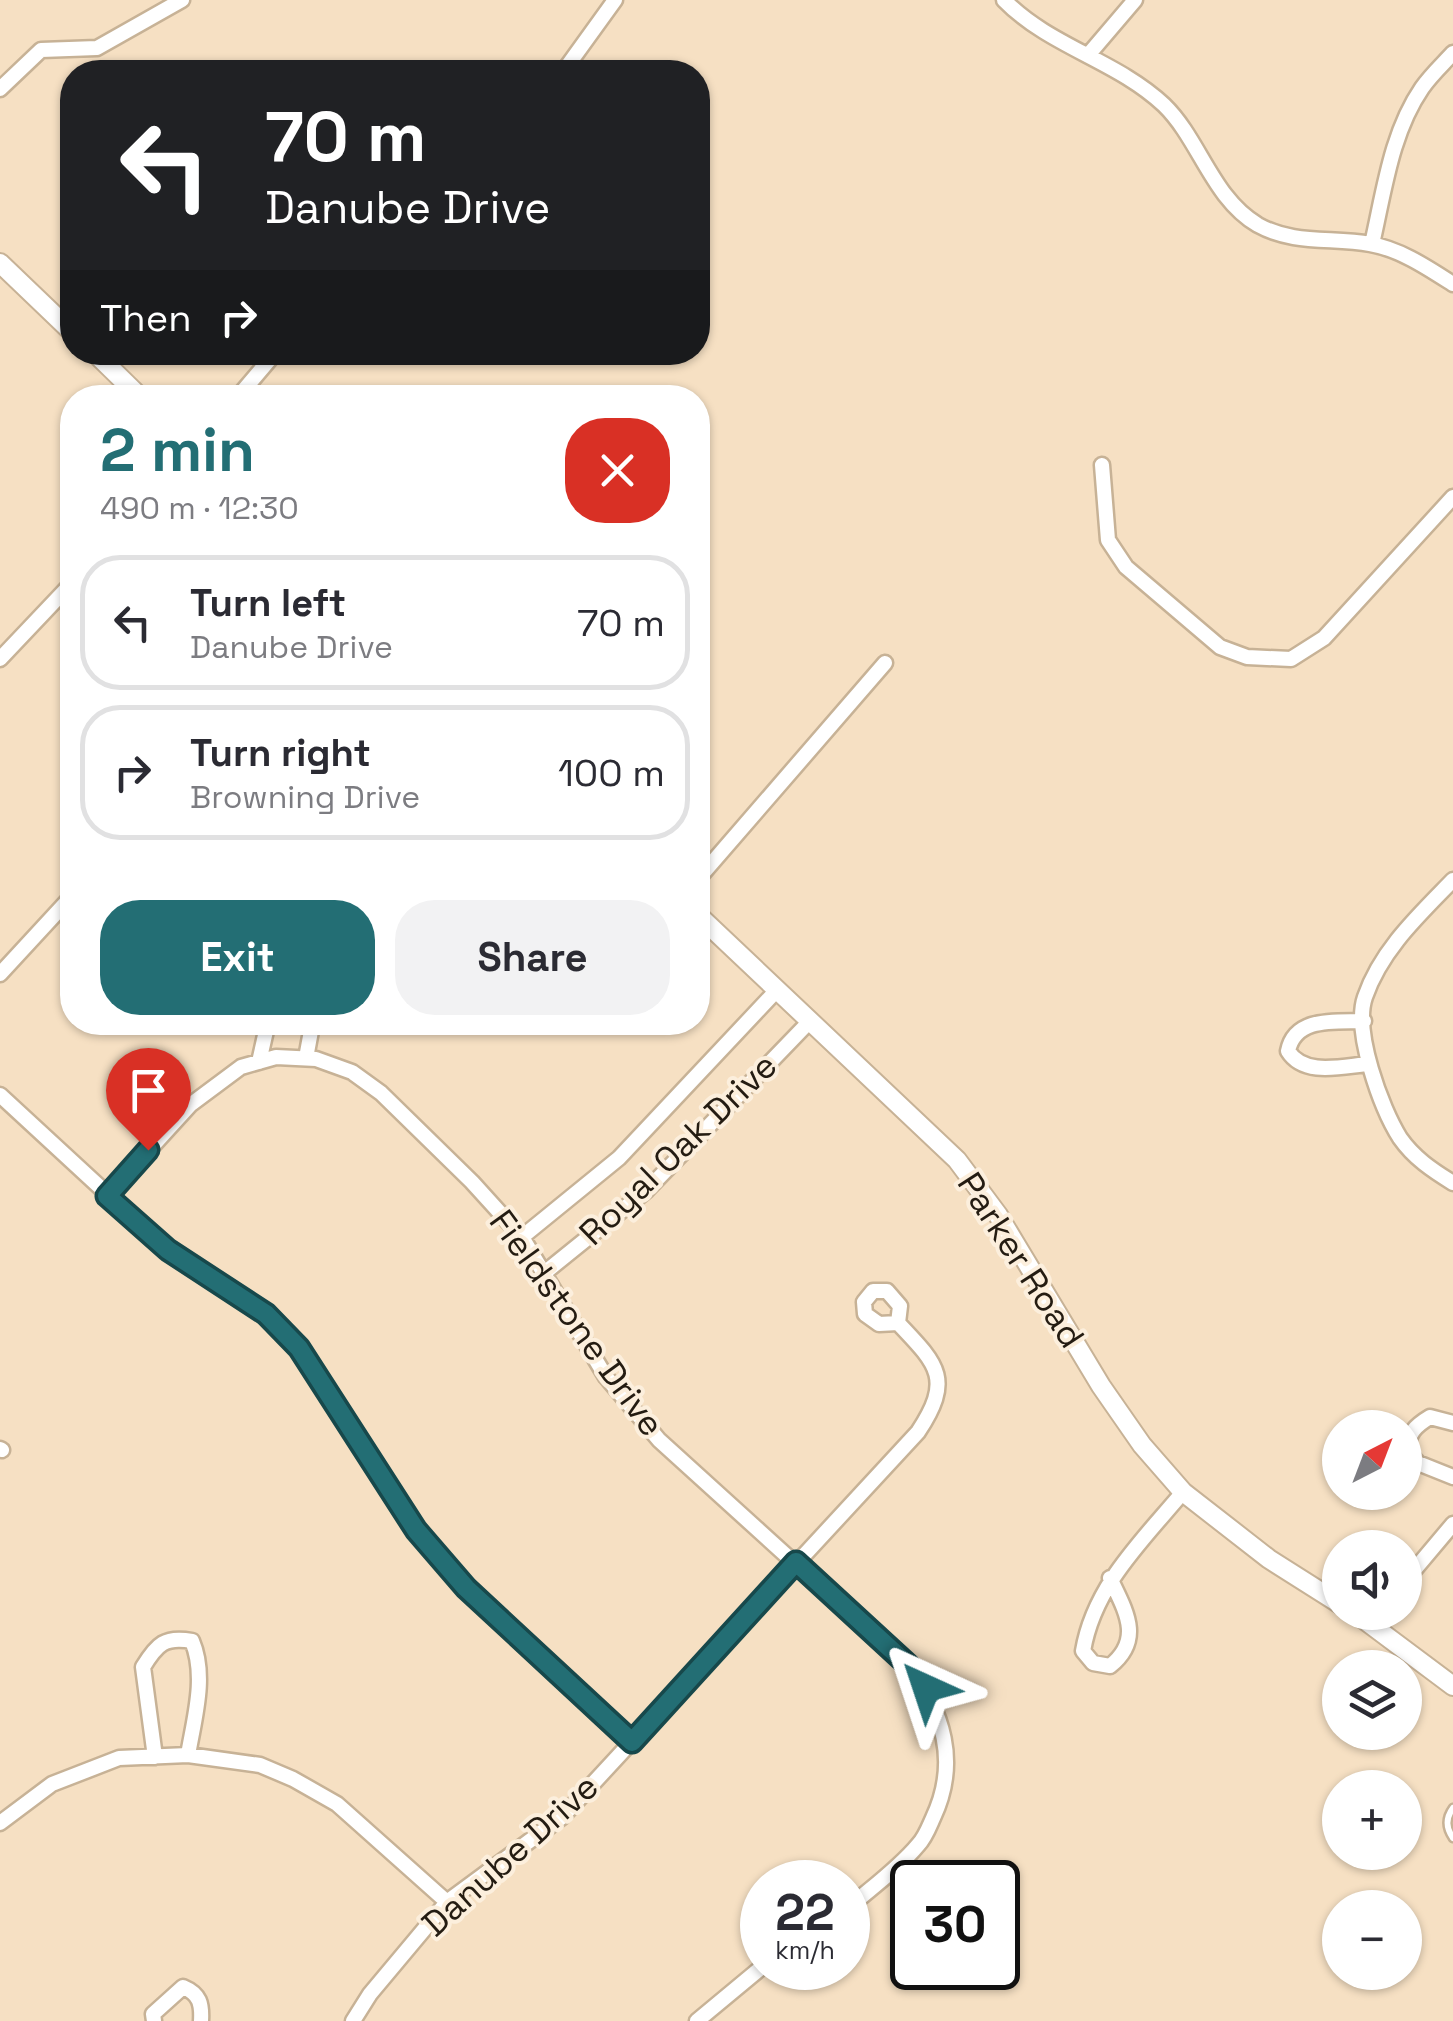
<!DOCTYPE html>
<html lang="en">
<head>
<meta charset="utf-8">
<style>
	:root { --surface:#fff; --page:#f2f2f3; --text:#2b2b33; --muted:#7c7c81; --line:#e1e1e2; --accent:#236e74 }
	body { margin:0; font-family:"Space Grotesk",sans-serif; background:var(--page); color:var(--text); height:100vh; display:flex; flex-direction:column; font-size:38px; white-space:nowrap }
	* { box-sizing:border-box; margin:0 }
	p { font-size:32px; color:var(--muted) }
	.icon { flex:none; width:55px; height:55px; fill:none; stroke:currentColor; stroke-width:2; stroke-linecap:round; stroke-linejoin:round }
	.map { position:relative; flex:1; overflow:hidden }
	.details { position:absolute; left:60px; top:385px; width:650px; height:650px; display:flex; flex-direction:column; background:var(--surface); border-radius:40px; box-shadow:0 2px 8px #0004 }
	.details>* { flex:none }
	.banner { position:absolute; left:60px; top:60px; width:650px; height:305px; border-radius:40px; box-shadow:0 2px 8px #0004; background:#202124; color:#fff; overflow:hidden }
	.needle { width:65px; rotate:42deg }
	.controls { position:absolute; left:1322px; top:1410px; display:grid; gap:20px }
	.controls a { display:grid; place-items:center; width:100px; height:100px; border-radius:50%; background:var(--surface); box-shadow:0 2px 8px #0004; font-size:50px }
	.speed { position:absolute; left:740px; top:1860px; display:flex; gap:20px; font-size:50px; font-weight:700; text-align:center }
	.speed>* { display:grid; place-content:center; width:130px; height:130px; border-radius:50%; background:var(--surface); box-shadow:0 2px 8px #0004; line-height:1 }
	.speed small { font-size:25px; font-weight:400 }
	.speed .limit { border:5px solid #111; border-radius:15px; background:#fff; color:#111 }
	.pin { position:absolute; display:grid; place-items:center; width:85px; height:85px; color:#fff; margin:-102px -42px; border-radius:50% 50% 50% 0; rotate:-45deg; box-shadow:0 0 10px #0007 }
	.pin .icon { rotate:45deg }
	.me { position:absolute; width:110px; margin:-55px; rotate:318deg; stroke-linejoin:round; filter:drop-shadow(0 0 8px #0008) }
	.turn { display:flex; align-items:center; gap:35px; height:210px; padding:0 40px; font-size:45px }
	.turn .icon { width:130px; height:130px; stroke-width:2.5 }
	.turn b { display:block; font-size:70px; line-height:85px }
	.then { display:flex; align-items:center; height:95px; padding:0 40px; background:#0003; gap:20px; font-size:38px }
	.round { display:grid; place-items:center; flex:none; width:105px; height:105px; border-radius:40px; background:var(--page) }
	.overview { display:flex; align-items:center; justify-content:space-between; height:170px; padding:0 40px }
	h1 { font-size:60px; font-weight:700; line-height:75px; color:var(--accent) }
	.action { display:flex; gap:20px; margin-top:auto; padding:20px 40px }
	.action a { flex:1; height:115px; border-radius:40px; background:var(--accent); color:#fff; font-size:40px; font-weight:700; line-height:115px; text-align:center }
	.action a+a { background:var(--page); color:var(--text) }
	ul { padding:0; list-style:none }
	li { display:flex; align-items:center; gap:30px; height:135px; margin:0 20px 15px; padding:0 20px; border:5px solid var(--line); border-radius:40px }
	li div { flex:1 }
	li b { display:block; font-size:38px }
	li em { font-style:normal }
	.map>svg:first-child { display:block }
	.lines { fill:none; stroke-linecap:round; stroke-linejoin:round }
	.service-casing { stroke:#c7b296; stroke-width:11 }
	.minor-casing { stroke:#c7b296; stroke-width:19 }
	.secondary-casing { stroke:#c7b296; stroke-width:22 }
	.service { stroke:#fff; stroke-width:6 }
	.minor { stroke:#fff; stroke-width:14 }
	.secondary { stroke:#fff; stroke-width:18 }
	.route-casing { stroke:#17484b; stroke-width:25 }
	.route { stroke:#236e74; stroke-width:18 }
	.labels { text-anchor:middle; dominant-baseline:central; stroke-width:8; stroke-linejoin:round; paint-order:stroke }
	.street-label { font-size:35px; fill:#241c12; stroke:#fcefdd }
</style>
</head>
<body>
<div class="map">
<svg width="1453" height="2021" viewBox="0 0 1453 2021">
	<rect width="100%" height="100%" fill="#f6e0c3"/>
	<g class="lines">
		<defs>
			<path id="service" d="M1453 1808C1445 1819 1446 1828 1453 1838"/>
			<path id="minor" d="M1004 0C1050 47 1116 60 1164 105 1200 140 1212 198 1258 225 1294 245 1332 237 1370 244 1400 249 1428 268 1453 284
				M1089 54 1135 0
				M563 72 615 0
				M0 89 41 50 97 48 182 0
				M1372 244C1384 192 1391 133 1422 88 1431 75 1443 64 1453 53
				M237 398 276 352
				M1102 465 1108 540 1126 567 1220 647 1247 657 1291 659 1324 638 1453 497
				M0 659 72 583
				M698 879 885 663
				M1453 880C1419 915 1381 950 1365 997 1353 1031 1381 1108 1400 1138 1414 1158 1432 1170 1453 1183
				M0 974 72 896
				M1364 1021C1336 1022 1295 1016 1288 1051 1304 1077 1343 1066 1369 1064
				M306 1022 311 1031 306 1058
				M259 1062 268 1022
				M0 1095 168 1250 266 1314 299 1348 415 1530 466 1588 632 1742
				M107 1196 190 1105 241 1067 276 1057 316 1059 352 1072 381 1093 472 1182 522 1237 606 1377 659 1440 907 1665C944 1711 959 1763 933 1818 929 1827 925 1838 918 1845 898 1869 871 1888 848 1908
				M522 1237 619 1158 777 990
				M543 1274 647 1190 810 1021
				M1453 1423 1430 1417C1415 1426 1408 1433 1407 1451L1418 1463 1453 1477
				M0 1449 2 1450
				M1110 1578C1125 1610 1144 1639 1110 1666L1093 1663 1083 1651C1094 1586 1142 1541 1183 1492
				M1405 1581 1453 1524
				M155 1757 143 1667C157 1644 165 1636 192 1641 207 1676 194 1719 188 1755
				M0 1823 52 1784 119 1758 188 1755 260 1765 293 1779 337 1804 447 1902
				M154 2021 153 2014 183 1987C200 1994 202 2004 201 2021
				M353 2021 370 1994 447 1902 562 1817 918 1432C953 1379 938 1365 898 1323L900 1306 887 1291H873L864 1302 865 1314 879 1324 898 1323
				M697 2021 762 1967"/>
			<path id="secondary" d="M0 263 72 332
				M94 352 141 398
				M698 915 957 1160 998 1215 1101 1386 1142 1445 1183 1492 1269 1559 1340 1604
				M1354 1612 1453 1686"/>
		</defs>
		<use href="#service" class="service-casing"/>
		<use href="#minor" class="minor-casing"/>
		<use href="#secondary" class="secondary-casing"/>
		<use href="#service" class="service"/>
		<use href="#minor" class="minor"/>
		<use href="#secondary" class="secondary"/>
	</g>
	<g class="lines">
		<defs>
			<path id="route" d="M148 1150 107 1196 168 1250 266 1314 299 1348 416 1530 466 1588 632 1742 796 1562 908 1665 926 1688"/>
		</defs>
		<use href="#route" class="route-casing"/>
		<use href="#route" class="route"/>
	</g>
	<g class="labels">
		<g class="street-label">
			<text transform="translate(678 1149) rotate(-44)">Royal Oak Drive</text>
			<text transform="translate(1021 1260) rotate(57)">Parker Road</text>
			<text transform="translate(577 1323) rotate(54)">Fieldstone Drive</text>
			<text transform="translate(510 1855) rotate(-42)">Danube Drive</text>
		</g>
	</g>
</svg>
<div class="controls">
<a><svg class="needle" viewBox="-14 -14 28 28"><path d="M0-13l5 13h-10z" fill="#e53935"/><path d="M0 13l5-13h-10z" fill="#7c7c81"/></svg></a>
<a><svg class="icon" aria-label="sound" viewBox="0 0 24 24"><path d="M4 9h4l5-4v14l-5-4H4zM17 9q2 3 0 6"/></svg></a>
<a><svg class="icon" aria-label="layers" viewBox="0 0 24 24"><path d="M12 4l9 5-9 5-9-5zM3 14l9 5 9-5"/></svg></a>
<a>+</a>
<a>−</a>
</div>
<div class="speed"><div>22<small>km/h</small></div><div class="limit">30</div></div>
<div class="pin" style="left:148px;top:1150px;background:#d93025"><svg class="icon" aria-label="arrive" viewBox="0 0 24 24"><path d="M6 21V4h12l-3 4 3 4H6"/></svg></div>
<svg class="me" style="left:926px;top:1688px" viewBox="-20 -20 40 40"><path d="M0-17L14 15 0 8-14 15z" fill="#236e74" stroke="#fff" stroke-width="4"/></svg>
<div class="banner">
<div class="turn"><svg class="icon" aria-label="left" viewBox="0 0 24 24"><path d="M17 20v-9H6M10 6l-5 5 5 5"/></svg><div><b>70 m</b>Danube Drive</div></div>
<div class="then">Then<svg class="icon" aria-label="right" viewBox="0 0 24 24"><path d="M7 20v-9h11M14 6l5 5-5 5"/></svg></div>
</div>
<section class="details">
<div class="overview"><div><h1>2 min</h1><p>490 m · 12:30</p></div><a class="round" style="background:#d93025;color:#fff"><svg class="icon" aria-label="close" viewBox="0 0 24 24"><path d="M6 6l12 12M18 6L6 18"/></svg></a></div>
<ul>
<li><svg class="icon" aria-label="left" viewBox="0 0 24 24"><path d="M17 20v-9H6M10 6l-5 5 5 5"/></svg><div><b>Turn left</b><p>Danube Drive</p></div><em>70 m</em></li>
<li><svg class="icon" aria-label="right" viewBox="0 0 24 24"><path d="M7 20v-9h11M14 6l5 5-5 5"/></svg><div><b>Turn right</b><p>Browning Drive</p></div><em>100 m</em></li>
</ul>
<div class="action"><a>Exit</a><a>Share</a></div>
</section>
</div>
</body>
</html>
